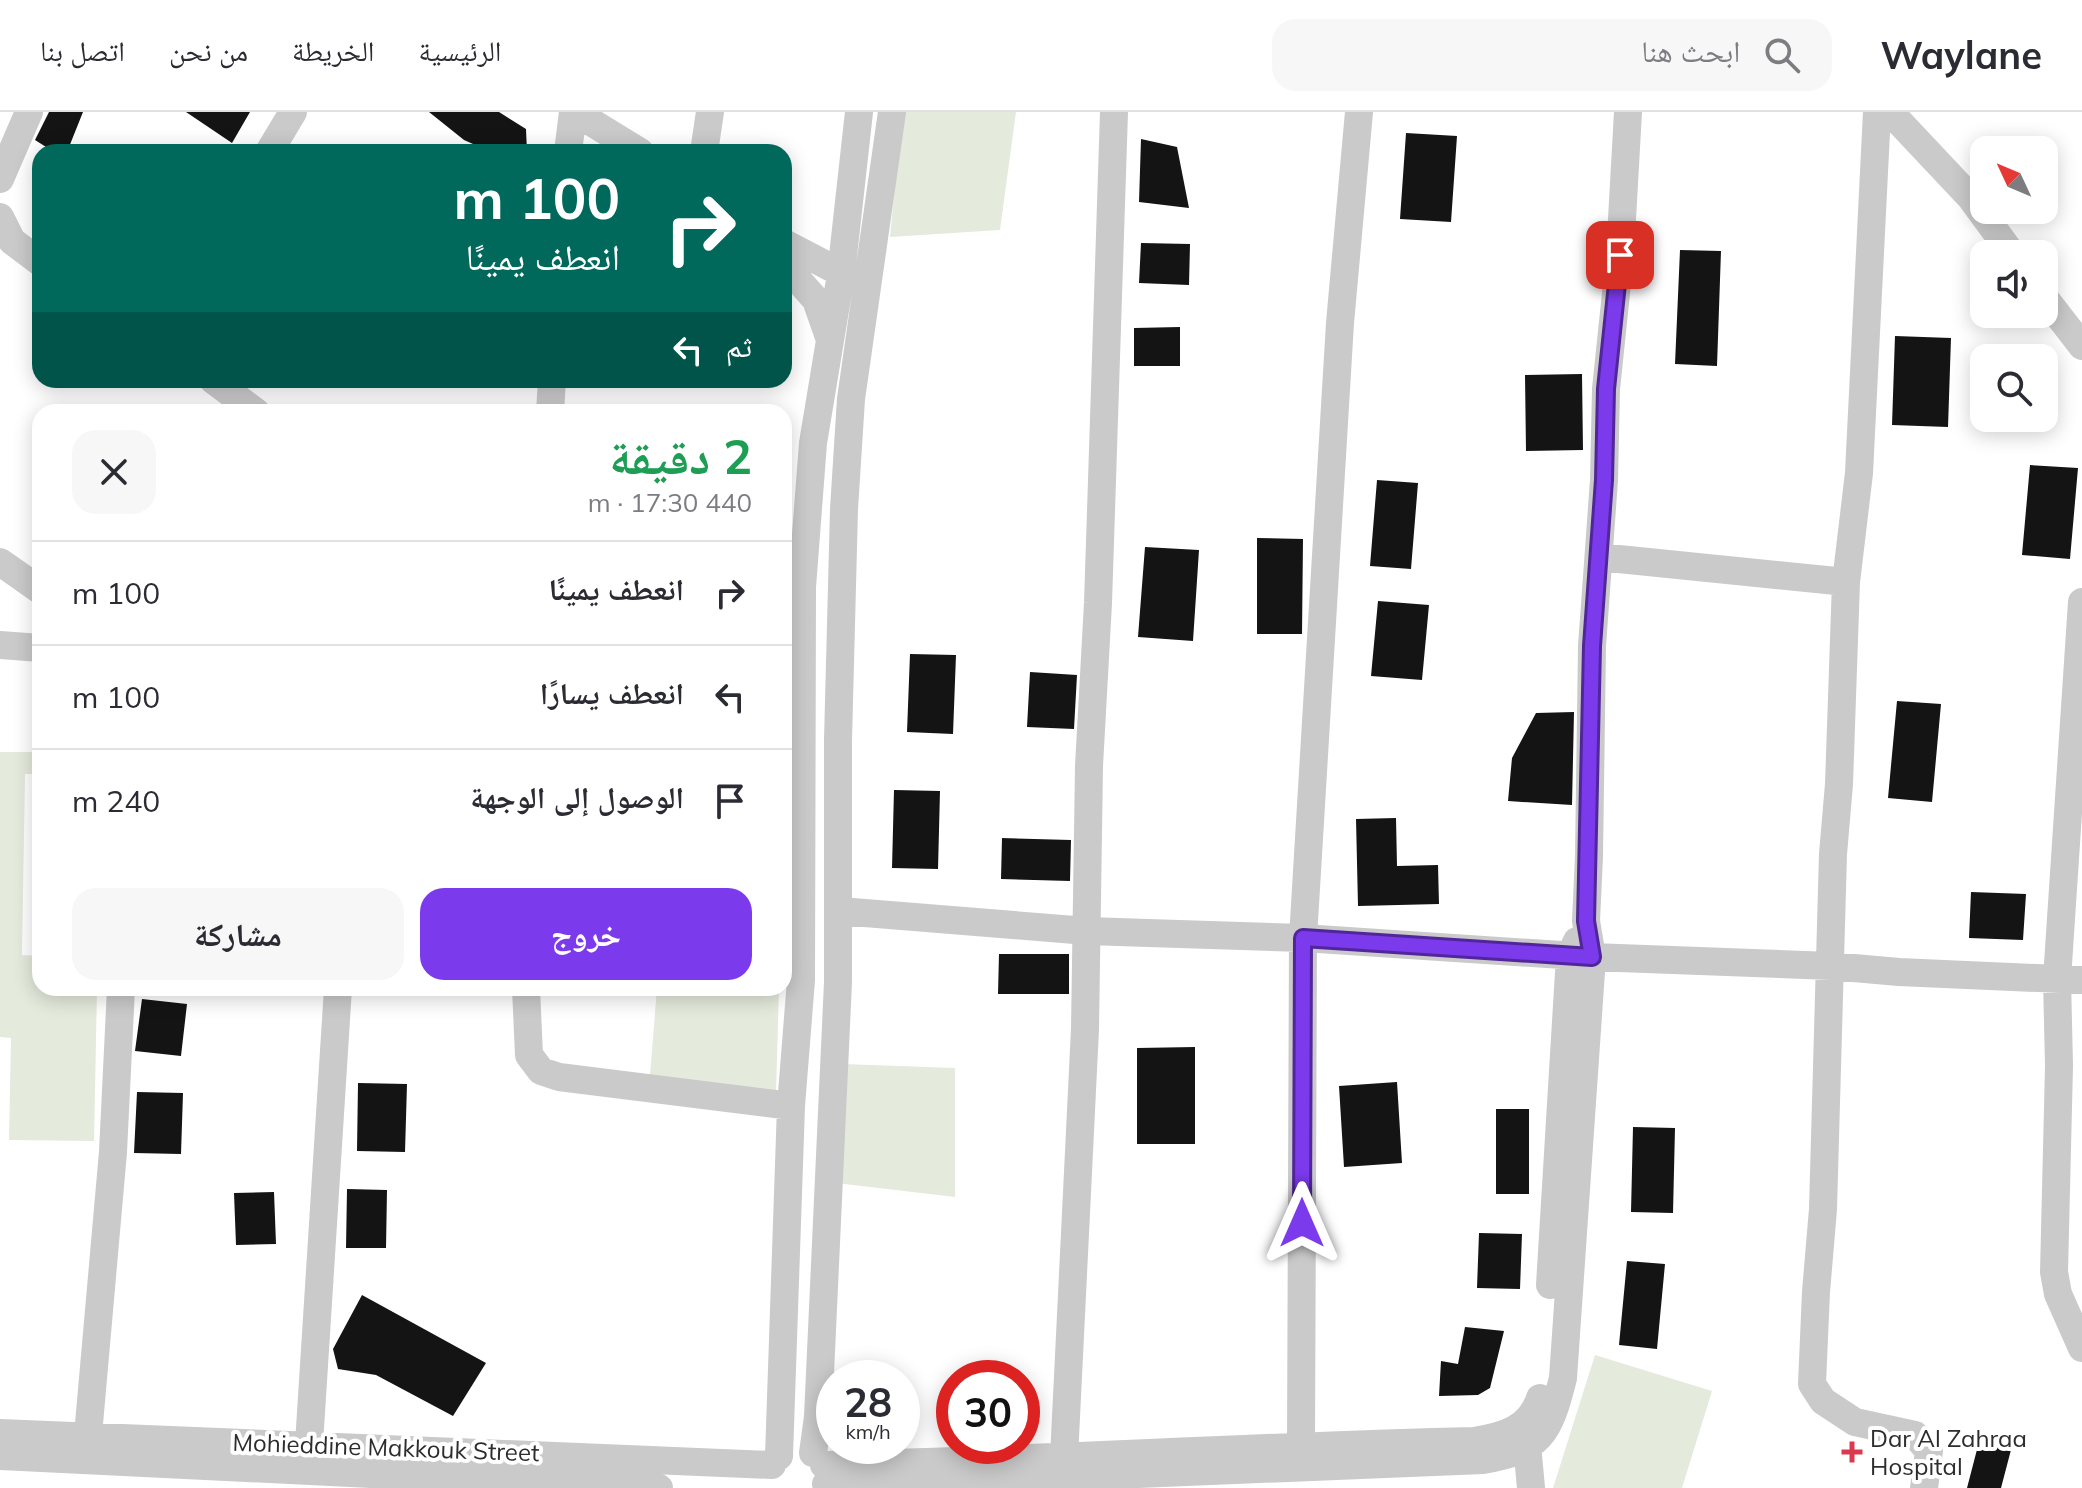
<!DOCTYPE html>
<html lang="ar">
<head>
<meta charset="utf-8">
<style>
	:root { --surface:#fff; --page:#f7f7f7; --text:#2b2b33; --muted:#7c7c81; --line:#e1e1e2; --accent:#7c3aed }
	body { margin:0; font-family:Mulish,"Noto Naskh Arabic",sans-serif; background:var(--page); color:var(--text); direction:rtl; height:100vh; display:flex; flex-direction:column; font-size:30px; white-space:nowrap }
	* { box-sizing:border-box; margin:0 }
	p { font-size:26px; color:var(--muted) }
	.icon { flex:none; width:44px; height:44px; fill:none; stroke:currentColor; stroke-width:2; stroke-linecap:round; stroke-linejoin:round }
	.map { position:relative; flex:1; overflow:hidden; direction:ltr }
	.details { position:absolute; left:32px; top:292px; width:760px; height:592px; display:flex; flex-direction:column; background:var(--surface); border-radius:24px; box-shadow:0 4px 20px #0003; direction:rtl }
	.details>* { flex:none }
	.guide { position:absolute; left:32px; top:32px; width:760px; height:244px; border-radius:24px; box-shadow:0 4px 20px #0003; direction:rtl; background:#00695c; color:#fff; overflow:hidden }
	.needle { width:52px; rotate:314deg }
	.fabs { position:absolute; left:1970px; top:24px; display:grid; gap:16px }
	.fabs a { display:grid; place-items:center; width:88px; height:88px; border-radius:16px; background:var(--surface); box-shadow:0 4px 20px #0003; font-size:40px }
	.speed { position:absolute; left:816px; top:1248px; display:flex; gap:16px; font-size:40px; font-weight:700; text-align:center }
	.speed>* { display:grid; place-content:center; width:104px; height:104px; border-radius:50%; background:var(--surface); box-shadow:0 4px 20px #0003; line-height:1 }
	.speed small { font-size:20px; font-weight:400 }
	.speed .limit { border:12px solid #d22; background:#fff; color:#111 }
	.pin { position:absolute; display:grid; place-items:center; width:68px; height:68px; color:#fff; margin:-34px; border-radius:16px; box-shadow:0 4px 12px #0006 }
	.me { position:absolute; width:88px; margin:-44px; rotate:0deg; stroke-linejoin:round; filter:drop-shadow(0 0 6px #0008) }
	.turn { display:flex; align-items:center; gap:28px; height:168px; padding:0 40px; font-size:36px }
	.turn .icon { width:104px; height:104px; stroke-width:2.5 }
	.turn b { display:block; font-size:56px; line-height:68px }
	.then { display:flex; align-items:center; height:76px; padding:0 40px; background:#0003; gap:16px; font-size:30px }
	.round { display:grid; place-items:center; flex:none; width:84px; height:84px; border-radius:24px; background:var(--page) }
	.headline { display:flex; align-items:center; justify-content:space-between; height:136px; padding:0 40px }
	h1 { font-size:48px; font-weight:700; line-height:60px; color:#1e9e55 }
	.button { display:flex; gap:16px; margin-top:auto; padding:16px 40px }
	.button a { flex:1; height:92px; border-radius:24px; background:var(--accent); color:#fff; font-size:32px; font-weight:700; line-height:92px; text-align:center }
	.button a+a { background:var(--page); color:var(--text) }
	ul { padding:0; list-style:none }
	li { display:flex; align-items:center; gap:24px; height:104px; padding:0 40px; border-top:2px solid var(--line) }
	li div { flex:1 }
	li b { display:block; font-size:30px }
	li em { font-style:normal }
	header { display:flex; align-items:center; gap:48px; box-sizing:border-box; height:112px; padding:0 40px; background:var(--surface); border-bottom:2px solid var(--line) }
	header strong { font-size:38px }
	nav { display:flex; gap:44px; margin-inline-start:auto; font-size:28px }
	.search { width:560px; height:72px; background:var(--page); display:flex; align-items:center; gap:20px; box-sizing:border-box; padding:0 28px; border-radius:24px; color:var(--muted); font-size:30px }
	.map>svg:first-child { display:block }
	.green { fill:#e4eadc }
	.building { fill:#141414 }
	.lines { fill:none; stroke-linecap:round; stroke-linejoin:round }
	.minor { stroke:#cacaca; stroke-width:28 }
	.route-casing { stroke:#51269a; stroke-width:20 }
	.route { stroke:#7c3aed; stroke-width:14 }
	.poi-dot { fill:#db3950; stroke:#fff; stroke-width:3 }
	.labels { text-anchor:middle; dominant-baseline:central; stroke-width:8; stroke-linejoin:round; paint-order:stroke }
	.poi-label { font-size:24px; fill:#2d2d2d; stroke:#fff; text-anchor:start }
	.street-label { font-size:24px; fill:#2d2d2d; stroke:#fff }
</style>
</head>
<body>
<header>
<strong>Waylane</strong>
<div class="search"><svg class="icon" aria-label="search" viewBox="0 0 24 24"><circle cx="10" cy="10" r="6"/><path d="M15 15l6 6"/></svg>ابحث هنا</div>
<nav><a>الرئيسية</a><a>الخريطة</a><a>من نحن</a><a>اتصل بنا</a></nav>
</header>
<div class="map">
<svg width="2082" height="1376" viewBox="0 0 2082 1376">
	<rect width="100%" height="100%" fill="#fff"/>
	<path class="green" d="M902 0H1016L1000 118 890 125Z
		M36 490 40 492V662H25L22 843 40 844V876H97L94 1029 9 1028 11 926 0 925V640H33Z
		M657 876H779L776 982 650 963Z
		M842 952 955 956V1085L836 1071Z
		M1595 1243 1712 1279 1682 1376H1553Z"/>
	<path class="building" d="M49 0H83L67 40H54L35 28Z
		M186 0H250L232 31Z
		M429 0H499L526 17 527 40H491L464 28Z
		M1406 21 1457 24 1451 110 1400 107Z
		M1141 27 1177 35 1189 96 1139 90Z
		M1141 131 1190 132 1189 173 1139 171Z
		M1680 138 1721 139 1717 254 1675 252Z
		M1180 215V254H1134V216Z
		M1895 224 1951 226 1948 315 1892 313Z
		M1582 262 1583 338 1526 339 1525 263Z
		M2030 353 2078 356 2070 447 2022 443Z
		M1377 368 1418 371 1411 457 1370 454Z
		M1257 426 1303 427 1302 522H1257Z
		M1145 435 1199 438 1193 529 1138 525Z
		M1378 489 1429 493 1422 568 1371 564Z
		M910 542 956 543 953 622 907 620Z
		M1030 560 1077 563 1074 617 1027 615Z
		M1897 589 1941 592 1932 690 1888 686Z
		M1574 600 1572 693 1508 689 1512 646 1536 601Z
		M894 678 940 679 938 757 892 756Z
		M1396 706 1397 754 1438 753 1439 792 1358 794 1356 707Z
		M1002 726 1071 728 1070 769 1001 767Z
		M1971 780 2026 782 2023 828 1969 826Z
		M999 842H1069V882H998Z
		M142 887 187 892 181 944 135 939Z
		M1195 935V1032H1137V936Z
		M1397 970 1402 1051 1344 1055 1339 974Z
		M358 971 407 972 405 1040 357 1039Z
		M137 980 183 981 181 1042 134 1041Z
		M1496 997H1529V1082H1496Z
		M1633 1015 1675 1016 1673 1101 1631 1100Z
		M347 1077 387 1078 386 1136H346Z
		M274 1080 276 1132 236 1133 234 1081Z
		M1479 1121 1522 1122 1520 1177 1477 1176Z
		M1627 1149 1665 1152 1657 1237 1619 1233Z
		M362 1183 486 1251 453 1304 376 1263 338 1257 333 1237Z
		M1465 1215 1504 1219 1490 1276 1478 1283 1439 1284 1441 1249 1458 1252Z
		M1980 1326 2012 1334 2001 1376H1967Z"/>
	<g class="lines">
		<path class="minor" d="M575 0 640 40
			M1877 0 1859 361 1846 470 1839 672 1833 742 1823 1097 1816 1180 1812 1272 1823 1289 1855 1310 1915 1323 1929 1339 1924 1376
			M1890 0 1971 86 2012 142
			M269 40 293 0
			M568 40 573 0
			M704 40 710 0
			M0 67 29 0
			M0 105 12 129 40 150
			M784 131 857 169
			M784 152 816 188 829 225
			M2044 185 2082 234
			M213 268 256 300
			M550 300 552 268
			M1599 445 1846 470
			M0 450 40 478
			M2082 490 2057 867 2059 954 2054 1160 2058 1182 2082 1236
			M0 533 40 536
			M840 799 1087 819 1303 826 1592 845 1831 854 1899 860 2082 868
			M526 876 529 943 541 959 559 965 791 994
			M1550 1173 1570 844 1577 829
			M0 1321 772 1353
			M1526 1321 1531 1376
			M88 1323 113 1040 121 876
			M309 1332 338 876
			M1301 1333 1303 826 1340 211 1359 0
			M813 1341 818 1305 838 870V628L844 397 851 287 892 0
			M0 1344 659 1376
			M779 1344 791 994 801 868 802 475 813 331 841 162 859 0
			M1064 1346 1085 917 1089 654 1098 491 1114 0
			M824 1353C1041 1348 1257 1334 1474 1329 1504 1324 1530 1317 1540 1286
			M826 1372 1064 1365 1483 1348C1541 1338 1549 1322 1563 1266L1592 845 1586 809 1589 744 1592 534 1604 368 1606 277 1620 143 1628 0"/>
	</g>
	<g class="lines">
		<defs>
			<path id="route" d="M1302 1111 1303 826 1592 845 1586 809 1592 534 1604 368 1606 277 1620 143"/>
		</defs>
		<use href="#route" class="route-casing"/>
		<use href="#route" class="route"/>
	</g>
	<path class="poi-dot" d="M1848 1328h8v8h8v8h-8v8h-8v-8h-8v-8h8z"/>
	<g class="labels">
		<g class="poi-label">
			<text x="1870" y="1326">Dar Al Zahraa<tspan x="1870" dy="28">Hospital</tspan></text>
		</g>
		<g class="street-label">
			<text transform="translate(386 1335) rotate(2)">Mohieddine Makkouk Street</text>
		</g>
	</g>
</svg>
<div class="fabs">
<a><svg class="needle" viewBox="-14 -14 28 28"><path d="M0-13l5 13h-10z" fill="#e53935"/><path d="M0 13l5-13h-10z" fill="#7c7c81"/></svg></a>
<a><svg class="icon" aria-label="sound" viewBox="0 0 24 24"><path d="M4 9h4l5-4v14l-5-4H4zM17 9q2 3 0 6"/></svg></a>
<a><svg class="icon" aria-label="search" viewBox="0 0 24 24"><circle cx="10" cy="10" r="6"/><path d="M15 15l6 6"/></svg></a>
</div>
<div class="speed"><div>28<small>km/h</small></div><div class="limit">30</div></div>
<div class="pin" style="left:1620px;top:143px;background:#d93025"><svg class="icon" aria-label="arrive" viewBox="0 0 24 24"><path d="M6 21V4h12l-3 4 3 4H6"/></svg></div>
<svg class="me" style="left:1302px;top:1111px" viewBox="-20 -20 40 40"><path d="M0-17L14 15 0 8-14 15z" fill="#7c3aed" stroke="#fff" stroke-width="4"/></svg>
<div class="guide">
<div class="turn"><svg class="icon" aria-label="right" viewBox="0 0 24 24"><path d="M7 20v-9h11M14 6l5 5-5 5"/></svg><div><b>100 m</b>انعطف يمينًا</div></div>
<div class="then">ثم<svg class="icon" aria-label="left" viewBox="0 0 24 24"><path d="M17 20v-9H6M10 6l-5 5 5 5"/></svg></div>
</div>
<section class="details">
<div class="headline"><div><h1>2 دقيقة</h1><p>440 m · 17:30</p></div><a class="round"><svg class="icon" aria-label="close" viewBox="0 0 24 24"><path d="M6 6l12 12M18 6L6 18"/></svg></a></div>
<ul>
<li><svg class="icon" aria-label="right" viewBox="0 0 24 24"><path d="M7 20v-9h11M14 6l5 5-5 5"/></svg><div><b>انعطف يمينًا</b></div><em>100 m</em></li>
<li><svg class="icon" aria-label="left" viewBox="0 0 24 24"><path d="M17 20v-9H6M10 6l-5 5 5 5"/></svg><div><b>انعطف يسارًا</b></div><em>100 m</em></li>
<li><svg class="icon" aria-label="arrive" viewBox="0 0 24 24"><path d="M6 21V4h12l-3 4 3 4H6"/></svg><div><b>الوصول إلى الوجهة</b></div><em>240 m</em></li>
</ul>
<div class="button"><a>خروج</a><a>مشاركة</a></div>
</section>
</div>
</body>
</html>
